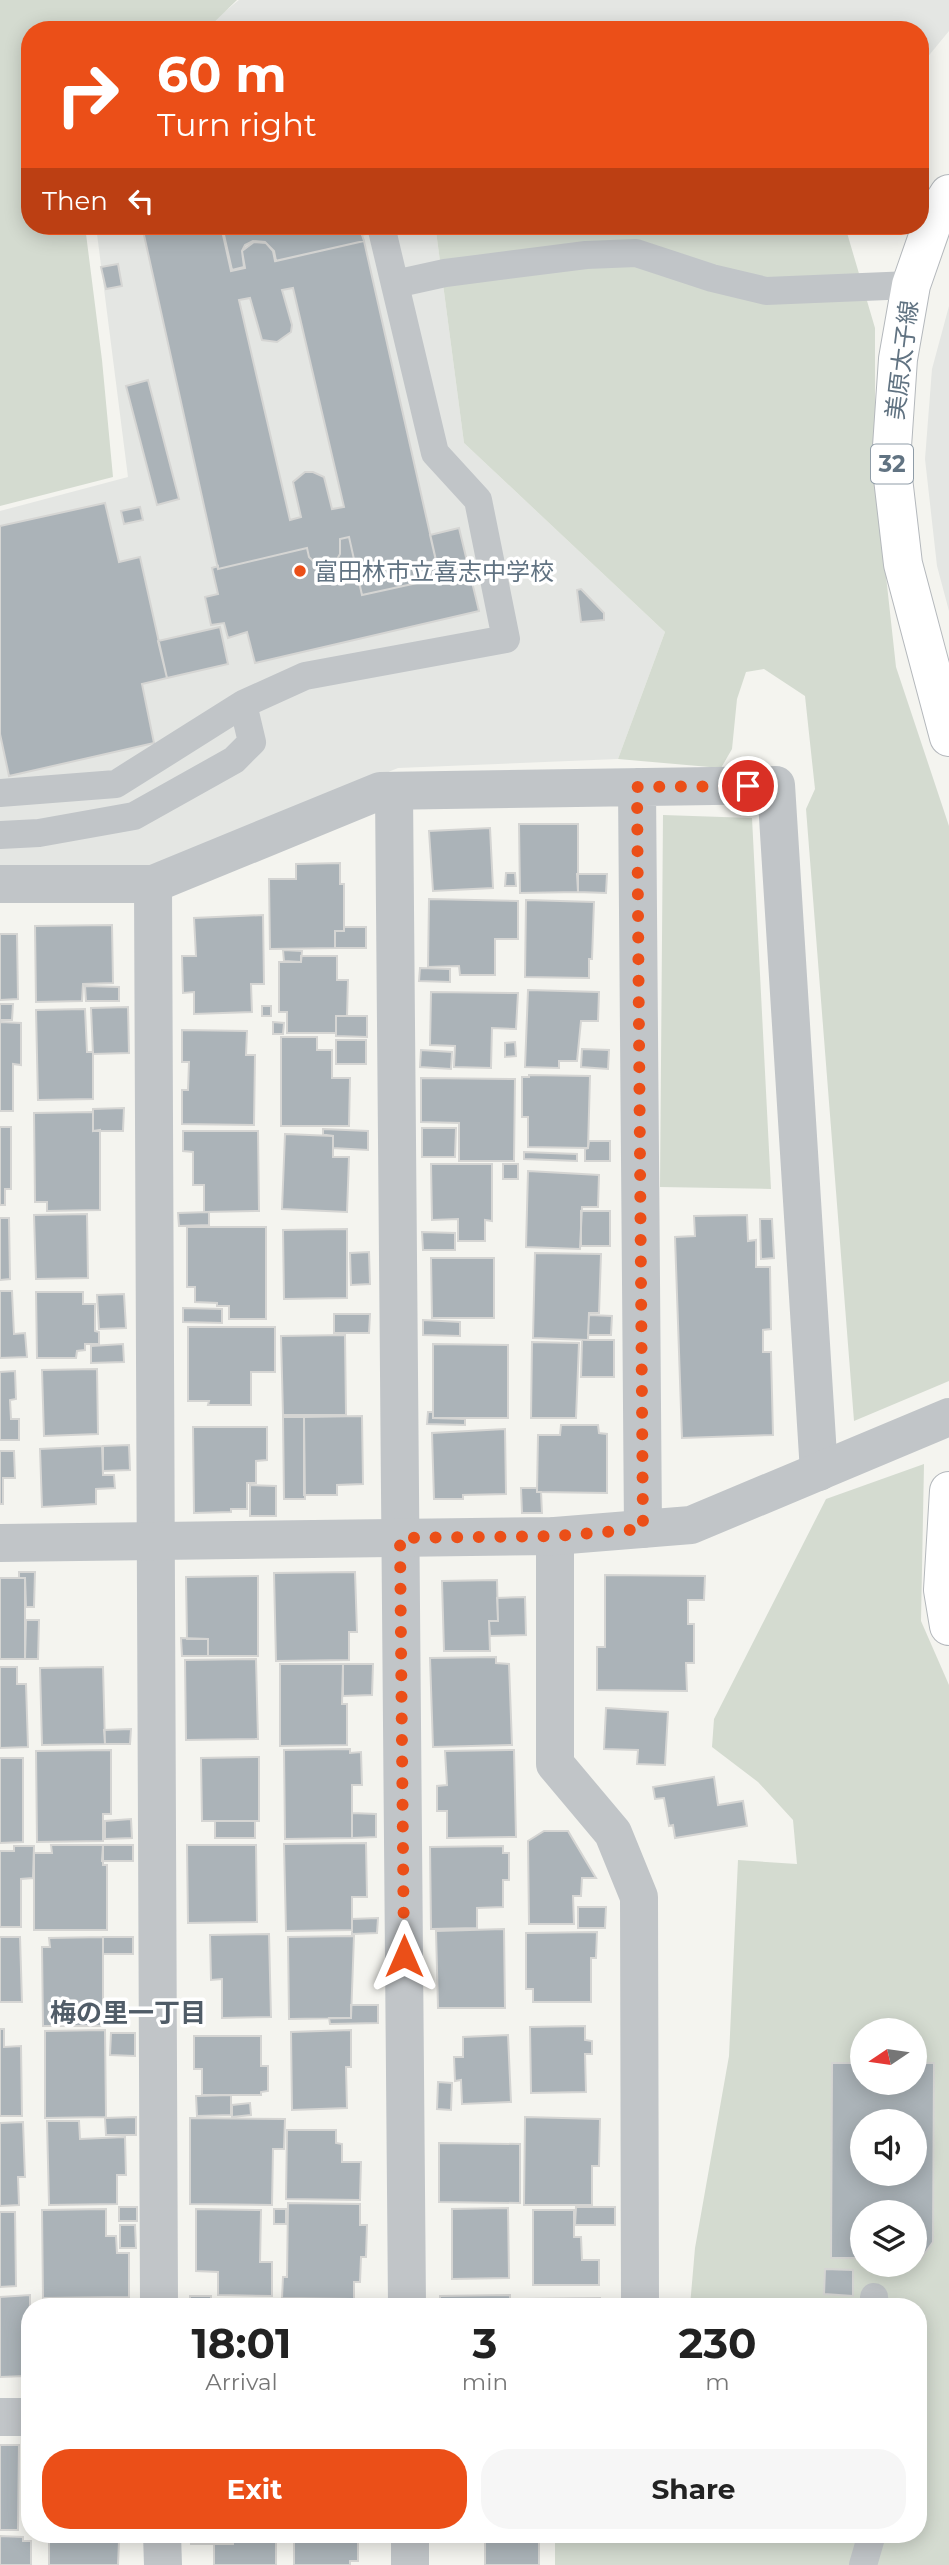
<!DOCTYPE html>
<html lang="en">
<head>
<meta charset="utf-8">
<style>
	:root { --surface:#fff; --page:#f6f6f6; --text:#222; --muted:#767676; --accent:#eb4f18 }
	body { margin:0; font-family:Montserrat,"Noto Sans JP",sans-serif; background:var(--page); color:var(--text); height:100vh; display:flex; flex-direction:column; font-size:26px; white-space:nowrap }
	* { box-sizing:border-box; margin:0 }
	p { font-size:23px; color:var(--muted) }
	.icon { flex:none; width:38px; height:38px; fill:none; stroke:currentColor; stroke-width:2; stroke-linecap:round; stroke-linejoin:round }
	.map { position:relative; flex:1; overflow:hidden }
	.sheet { position:absolute; left:21px; top:2298px; width:906px; height:245px; display:flex; flex-direction:column; background:var(--surface); border-radius:28px; box-shadow:0 4px 18px #0003 }
	.sheet>* { flex:none }
	.hud { position:absolute; left:21px; top:21px; width:908px; height:214px; border-radius:28px; box-shadow:0 4px 18px #0003; background:#eb4f18; color:#fff; overflow:hidden }
	.needle { width:46px; rotate:257deg }
	.buttons { position:absolute; left:850px; top:2018px; display:grid; gap:14px }
	.buttons a { display:grid; place-items:center; width:77px; height:77px; border-radius:50%; background:var(--surface); box-shadow:0 4px 18px #0003; font-size:35px }
	.pin { position:absolute; display:grid; place-items:center; width:60px; height:60px; color:#fff; margin:-30px; border:4px solid #fff; border-radius:50%; box-shadow:0 2px 7px #0007 }
	.me { position:absolute; width:77px; margin:-38px; rotate:0deg; stroke-linejoin:round; filter:drop-shadow(0 0 5px #0008) }
	.turn { display:flex; align-items:center; gap:24px; height:147px; padding:0 21px; font-size:32px }
	.turn .icon { width:91px; height:91px; stroke-width:2.5 }
	.turn b { display:block; font-size:49px; line-height:60px }
	.then { display:flex; align-items:center; height:66px; padding:0 21px; background:#0003; gap:14px; font-size:26px }
	.eta { display:flex; justify-content:space-evenly; align-items:center; height:119px; text-align:center }
	.eta b { font-size:42px; font-weight:700; line-height:49px }
	.action { display:flex; gap:14px; margin-top:auto; padding:14px 21px }
	.action a { flex:1; height:80px; border-radius:28px; background:var(--accent); color:#fff; font-size:28px; font-weight:700; line-height:80px; text-align:center }
	.action a+a { background:var(--page); color:var(--text) }
	.map>svg:first-child { display:block }
	.built { fill:#e4e6e3 }
	.green { fill:#d4dbd0; fill-rule:evenodd }
	.building { fill:#abb3b8; stroke:#d5d5d3; stroke-width:2; fill-rule:evenodd }
	.lines { fill:none; stroke-linecap:round; stroke-linejoin:round }
	.primary-casing { stroke:#b4b8bc; stroke-width:40 }
	.service { stroke:#c1c5c8; stroke-width:28 }
	.minor { stroke:#c1c5c8; stroke-width:38 }
	.tertiary { stroke:#c1c5c8; stroke-width:38 }
	.primary { stroke:#fff; stroke-width:38 }
	.route { stroke:#eb4f18; stroke-width:12; stroke-dasharray:0 21.6 }
	.poi-dot { fill:#eb4f18; stroke:#fff; stroke-width:2.5 }
	.labels { text-anchor:middle; dominant-baseline:central; stroke-width:7; stroke-linejoin:round; paint-order:stroke }
	.shield { fill:#fff; stroke:#909da8; stroke-width:2 }
	.shield-label { font-size:23px; font-weight:bold; fill:#617382 }
	.street-label { font-size:24px; fill:#617382; stroke:#fff }
	.poi-label { font-size:24px; fill:#617382; stroke:#fff; text-anchor:start }
	.neighbourhood-label { font-size:26px; font-weight:bold; fill:#505c67; stroke:#fff }
</style>
</head>
<body>
<div class="map">
<svg width="949" height="2565" viewBox="0 0 949 2565">
	<rect width="100%" height="100%" fill="#f4f4ef"/>
	<path class="built" d="M239 0H949V31L921 65 920 30H202Z
		M96 226H468L436 231 464 443 665 632 618 759 398 768 158 867 0 871V511L128 477Z
		M949 306V611L937 566 925 459 932 369Z"/>
	<path class="green" d="M0 0H237L206 30H30V226H85L102 360 113 477 0 506Z
		M468 226H845L875 328V476L896 667 949 826V1381L854 1421 806 809 815 789 805 696 764 669 746 672 737 699 732 749 721 768 618 759 665 632 464 443 436 231Z
		M663 815 752 818 771 1189 660 1187Z
		M924 1464 921 1621 949 1685V2565H555V2534H919V2306H690L695 2248 729 2056 738 1860 797 1864 793 1820 758 1782 712 1747 714 1719 826 1499ZM863 2030H915V2082H863ZM863 2121H915V2174H863ZM863 2212H915V2264H863Z"/>
	<path class="building" d="M142 226H221L231 271 245 268 242 251 254 242 266 243 273 251 275 261 364 241 440 578 362 595 349 537 340 539V554L336 561 327 565 313 561 309 557 307 548 218 569ZM293 288 344 507 332 509 324 477 313 472H305L293 482 301 517 290 520 239 300 250 298 262 340 277 342 291 332 292 325 282 290Z
		M222 226H363L365 234 362 235 364 241 276 261 274 251 265 242 253 241 245 245 242 251 244 267 232 270Z
		M118 264 122 286 106 289 101 267Z
		M148 380 179 499 157 505 126 386Z
		M105 503 119 562 140 557 167 678 142 684 154 743 9 776 0 734V526Z
		M140 507 143 520 124 524 121 511Z
		M459 528 479 611 255 663 247 632 228 638 224 623 211 625 205 597 218 594 212 568 218 566V569L307 548 309 557 313 561 327 565 336 561 340 554V539L349 537 362 595 440 578 430 535Z
		M581 589 604 613V620L581 622 577 590Z
		M220 627 228 664 167 678 158 641Z
		M519 824H578V892L520 893Z
		M490 828 493 888 433 891 429 831Z
		M340 863V884H344V931H335V948L270 949 269 879H296V864Z
		M506 873H515L516 886H505Z
		M577 874H607L606 893 578 892Z
		M429 899 518 901V939H495V975H460L459 966 428 967Z
		M526 900 594 902 592 959H589V978L525 977Z
		M263 915 264 984H251L252 1012 194 1014V992L183 993 182 956H196L194 918Z
		M112 925 113 983 83 984 82 1001 36 1002 35 926Z
		M344 927H366V948H335V931H344Z
		M0 934H17L18 999 0 1000Z
		M283 950 302 951 301 962 284 961Z
		M301 956H337V980H348L347 1016H336V1033H287V1012H279V962H301Z
		M420 968 450 969V982L419 981Z
		M85 986 119 987V1001H86Z
		M528 990 599 992 598 1021H581L577 1061H559V1068L525 1067Z
		M431 992 518 993 516 1029 492 1028 491 1068 454 1067 455 1046 430 1045Z
		M0 1004H13L12 1020H0Z
		M262 1006H271V1016H262Z
		M128 1007 129 1053 93 1054 91 1008Z
		M85 1009 87 1052H93V1099L38 1100 36 1010Z
		M336 1016H367V1037L336 1036Z
		M0 1022 21 1023V1065L13 1064V1111H0Z
		M273 1022 284 1023 283 1034H273Z
		M182 1030 247 1031 246 1055H255L254 1125 182 1124V1090H188L189 1062H182Z
		M281 1037H317V1050H332V1078H350L349 1126H281Z
		M336 1040H366V1064H336Z
		M515 1042 516 1056 505 1057V1043Z
		M582 1049 609 1050 608 1069 581 1067Z
		M421 1050 452 1052 451 1069 420 1067Z
		M529 1075 590 1076 588 1148 528 1147V1117H522V1077H529Z
		M421 1078 515 1079 514 1161H459V1123L421 1122Z
		M124 1108 123 1131H93V1109Z
		M93 1112V1131L100 1130V1210L47 1211V1202H35L34 1113Z
		M0 1127H11V1189H5V1205H0Z
		M422 1128H456L455 1157H422Z
		M323 1129 368 1131V1150L333 1148V1136L323 1135Z
		M183 1131H258L259 1211 204 1212V1185H193V1152L183 1151Z
		M285 1134 333 1136V1157H349L347 1212 282 1209Z
		M589 1141H610V1161H585V1149L588 1148Z
		M524 1152 577 1154V1161L524 1159Z
		M431 1164H492V1221L485 1220V1241H458V1219L432 1220Z
		M503 1164H518V1179H503Z
		M528 1171 599 1175 598 1207H582L580 1249 526 1247Z
		M581 1211H610V1246H581Z
		M209 1212V1225L179 1226 178 1213Z
		M87 1214 88 1278 36 1279 34 1215Z
		M747 1215 748 1241 756 1240V1267H770L771 1329 763 1330V1352H771L773 1435 682 1438 675 1237 695 1236 694 1216Z
		M0 1218H9L10 1279 0 1280Z
		M760 1219H772L774 1258 761 1259Z
		M187 1227H266V1319H229V1306H217V1303L195 1302V1287H187Z
		M347 1229V1298L284 1299 283 1230Z
		M422 1232 455 1233V1250H423Z
		M369 1252 370 1284 351 1285 350 1253Z
		M535 1253 601 1254 599 1313H589L588 1340 533 1338Z
		M431 1258H494V1318H432Z
		M0 1291H12L14 1334 25 1333 27 1357 0 1358Z
		M36 1292H83V1304H95V1331L99 1332V1344H85V1350L77 1351 76 1358H37Z
		M124 1294 126 1328 99 1329 97 1295Z
		M183 1308 222 1309V1323L183 1322Z
		M334 1314H370L369 1333H334Z
		M589 1315 612 1316 611 1335H588Z
		M423 1320 460 1322V1336L423 1335Z
		M188 1327H275V1372H251V1405H208L209 1401H188Z
		M345 1335 346 1415H283L281 1336Z
		M582 1340H614V1377H581Z
		M532 1342 579 1343 576 1418H531Z
		M123 1344 124 1362 91 1363V1346Z
		M433 1344 508 1345V1418H433Z
		M97 1369 98 1434 44 1436 42 1370Z
		M15 1371 16 1399 10 1400 11 1419H19V1440H0V1372Z
		M428 1412H433V1418L465 1419V1425L427 1424Z
		M362 1416 363 1484 337 1485V1495H304V1417Z
		M283 1417H304L305 1499H284Z
		M561 1425H598L599 1433 607 1434V1493L537 1492 538 1435H560Z
		M193 1427H267V1460L256 1461V1483H247V1509H231V1512L194 1513Z
		M505 1429 506 1494 463 1495V1499H434L432 1433Z
		M129 1445 130 1470 103 1471V1446Z
		M102 1446 103 1475H114L115 1488 96 1489V1504L42 1507 40 1449Z
		M0 1451H14L15 1478H3V1504H0Z
		M250 1485 276 1486V1516H250Z
		M521 1488H537V1492H541L542 1513H522Z
		M19 1572H35L34 1607H26L25 1578H19Z
		M355 1572 357 1632H349V1660L276 1661 274 1573Z
		M605 1575 705 1576 704 1600H688V1624H694V1663H686L687 1691 597 1690V1647H605Z
		M258 1576V1656H208V1639H187L186 1577Z
		M0 1578H25V1659H0Z
		M497 1580 498 1621H489L490 1651H444L442 1581Z
		M525 1597 526 1635 490 1636 489 1621H498L497 1598Z
		M26 1620H39L38 1659H25Z
		M181 1638 208 1639V1656H182Z
		M496 1657V1663L509 1664 512 1745 433 1747 430 1658Z
		M256 1659 258 1739 186 1740 185 1660Z
		M280 1664H343L342 1704H347V1745L280 1746Z
		M343 1664H373L372 1695 343 1696Z
		M0 1667H17V1684H26L28 1747 0 1748Z
		M103 1667 105 1744 42 1745 40 1668Z
		M606 1708 668 1712 665 1765 637 1764 638 1750 604 1749Z
		M131 1729 130 1744H105L104 1730Z
		M350 1749V1753L361 1752 362 1785H352V1838L285 1839 284 1750Z
		M111 1750V1814H103V1841L37 1842 36 1751Z
		M514 1750 516 1837 447 1838V1811H437V1786L447 1785 445 1751Z
		M259 1757V1821H202L201 1758Z
		M0 1758H23V1842L0 1843Z
		M714 1777 718 1805 743 1801 747 1826 675 1838 673 1825 669 1826 664 1798 655 1799 653 1787Z
		M352 1813 376 1814V1837L352 1838Z
		M131 1819 132 1838 105 1839V1821Z
		M215 1821H255V1838H215Z
		M544 1831H568L596 1878H582L581 1896H573L574 1924H529L528 1841Z
		M366 1843 367 1897H352V1930L286 1931 284 1844Z
		M51 1845H103V1865H107V1930H34V1853H52Z
		M103 1845H133V1861H102Z
		M187 1845H256L257 1922 188 1923Z
		M14 1846H34L33 1878 21 1879V1927H0V1851H14Z
		M503 1846V1853H509V1880H503V1907L477 1908V1928L431 1929 430 1847Z
		M578 1907H606L605 1928H578Z
		M378 1918 377 1933 352 1934V1919Z
		M504 1929 505 2008H438L436 1931Z
		M597 1932 596 1958H591V2002H533V1989H526V1933Z
		M269 1934 271 2017 222 2018V1979L211 1980 210 1935Z
		M354 1936 351 2018 289 2019 288 1937Z
		M0 1937H20L22 2002H0Z
		M103 1937H133V1954H103Z
		M103 1937V2026H43L42 1947H50L49 1938Z
		M351 2005H378V2023L330 2024 329 2018H351Z
		M585 2026V2040L592 2041V2054H585L586 2092 531 2093 530 2027Z
		M0 2029H4V2047L21 2046 22 2116H0Z
		M105 2030 106 2117 45 2118V2031Z
		M351 2030V2067H346L347 2108 292 2110 291 2032Z
		M111 2033H135V2056L110 2055Z
		M508 2035 511 2102 462 2104 461 2080 455 2081 454 2057H463V2037Z
		M194 2036H261V2066H268V2091L261 2092V2095H202V2069H194Z
		M832 2063H863V2082H915V2063H934L933 2242 920 2260H915V2212H863V2258H831ZM863 2121H915V2174H863Z
		M438 2082 452 2083 451 2110 437 2109Z
		M231 2095V2115L197 2116 196 2096Z
		M250 2103 251 2115 232 2117V2105Z
		M136 2117V2135H106L105 2118Z
		M525 2117 600 2119 599 2166H592V2205H524Z
		M190 2118 285 2119 284 2149H273L272 2205 190 2204Z
		M47 2121H79L80 2139 125 2137 126 2175H117V2204L49 2205Z
		M23 2122 25 2177H18L19 2205 0 2206V2123Z
		M287 2130H336V2143L342 2144V2162H361L360 2200 286 2199Z
		M439 2143 520 2144V2203L439 2202Z
		M288 2203 360 2204V2225H367L366 2257H361L360 2282H354V2299L282 2298 283 2277H287Z
		M119 2207H137V2221H119Z
		M576 2207H615V2225H575Z
		M508 2208 509 2278 452 2279V2209Z
		M106 2209V2236H116L117 2253H129V2297L43 2298 42 2210Z
		M196 2209 261 2210 260 2262H272V2296L218 2295V2272L196 2271Z
		M274 2209H286V2224H274Z
		M533 2210H574V2237H581L582 2260H599V2285H533Z
		M0 2212H15L16 2286 0 2287Z
		M120 2225H135L136 2248H120Z
		M825 2269 853 2270V2296L824 2294Z
		M30 2295V2338H25L26 2376 0 2377V2297Z
		M510 2295V2306H440V2296Z
		M190 2296H211V2302H248V2306H190Z
		M600 2298V2306H526V2299Z
		M372 2301 373 2306H295V2303Z
		M128 2304V2306H50V2305Z
		M30 2353V2386H26V2354Z
		M25 2442H30V2478H25Z
		M0 2445H19L18 2530H0Z
		M191 2534H215L214 2544H191Z
		M215 2534H233V2544H214Z
		M233 2534H276V2565H214V2544H233Z
		M294 2534H358V2561H350V2565H294Z
		M485 2534H539V2565H485Z
		M0 2536 23 2537V2541H31V2565H0Z
		M49 2540 119 2541 118 2565H49Z"/>
	<g class="lines">
		<defs>
			<path id="primary" d="M949 194 935 216 911 285 898 359 891 461 903 564 949 737
				M949 1491 943 1590 949 1626"/>
		</defs>
		<use href="#primary" class="primary-casing"/>
		<path class="service" d="M395 284 445 273 586 255 636 253 712 278 766 291 911 285
			M0 793 116 784 243 704
			M0 835 39 833 134 816 234 760 252 742 243 704 305 676 506 639 478 500 435 453 381 226
			M874 2297 875 2306
			M863 2565 872 2534"/>
		<path class="minor" d="M637 787 643 1529
			M394 791 407 2306
			M0 884H153L380 791 776 785 819 1472
			M153 884 159 2306
			M555 1536V1764L613 1833 639 1897 640 2306
			M0 2417H30
			M162 2534 163 2565
			M410 2534V2565"/>
		<path class="tertiary" d="M0 1543 555 1536 691 1525 949 1417"/>
		<use href="#primary" class="primary"/>
	</g>
	<g class="lines">
		<path class="route" d="M404 1956 400 1538 555 1536 643 1529 637 787 748 786"/>
	</g>
	<circle class="poi-dot" cx="300" cy="571" r="7"/>
	<g class="labels">
		<rect class="shield" x="871" y="444.5" width="42" height="39" rx="5"/>
		<g class="shield-label">
			<text x="892" y="464">32</text>
		</g>
		<g class="street-label">
			<text transform="translate(902 360) rotate(-83)">美原太子線</text>
		</g>
		<g class="poi-label">
			<text x="314" y="571">富田林市立喜志中学校</text>
		</g>
		<g class="neighbourhood-label">
			<text x="128" y="2013">梅の里一丁目</text>
		</g>
	</g>
</svg>
<div class="buttons">
<a><svg class="needle" viewBox="-14 -14 28 28"><path d="M0-13l5 13h-10z" fill="#e53935"/><path d="M0 13l5-13h-10z" fill="#767676"/></svg></a>
<a><svg class="icon" aria-label="sound" viewBox="0 0 24 24"><path d="M4 9h4l5-4v14l-5-4H4zM17 9q2 3 0 6"/></svg></a>
<a><svg class="icon" aria-label="layers" viewBox="0 0 24 24"><path d="M12 4l9 5-9 5-9-5zM3 14l9 5 9-5"/></svg></a>
</div>
<div class="pin" style="left:748px;top:786px;background:#d93025"><svg class="icon" aria-label="arrive" viewBox="0 0 24 24"><path d="M6 21V4h12l-3 4 3 4H6"/></svg></div>
<svg class="me" style="left:404px;top:1956px" viewBox="-20 -20 40 40"><path d="M0-17L14 15 0 8-14 15z" fill="#eb4f18" stroke="#fff" stroke-width="4"/></svg>
<div class="hud">
<div class="turn"><svg class="icon" aria-label="right" viewBox="0 0 24 24"><path d="M7 20v-9h11M14 6l5 5-5 5"/></svg><div><b>60 m</b>Turn right</div></div>
<div class="then">Then<svg class="icon" aria-label="left" viewBox="0 0 24 24"><path d="M17 20v-9H6M10 6l-5 5 5 5"/></svg></div>
</div>
<section class="sheet">
<div class="eta">
<div><b>18:01</b><p>Arrival</p></div>
<div><b>3</b><p>min</p></div>
<div><b>230</b><p>m</p></div>
</div>
<div class="action"><a>Exit</a><a>Share</a></div>
</section>
</div>
</body>
</html>
